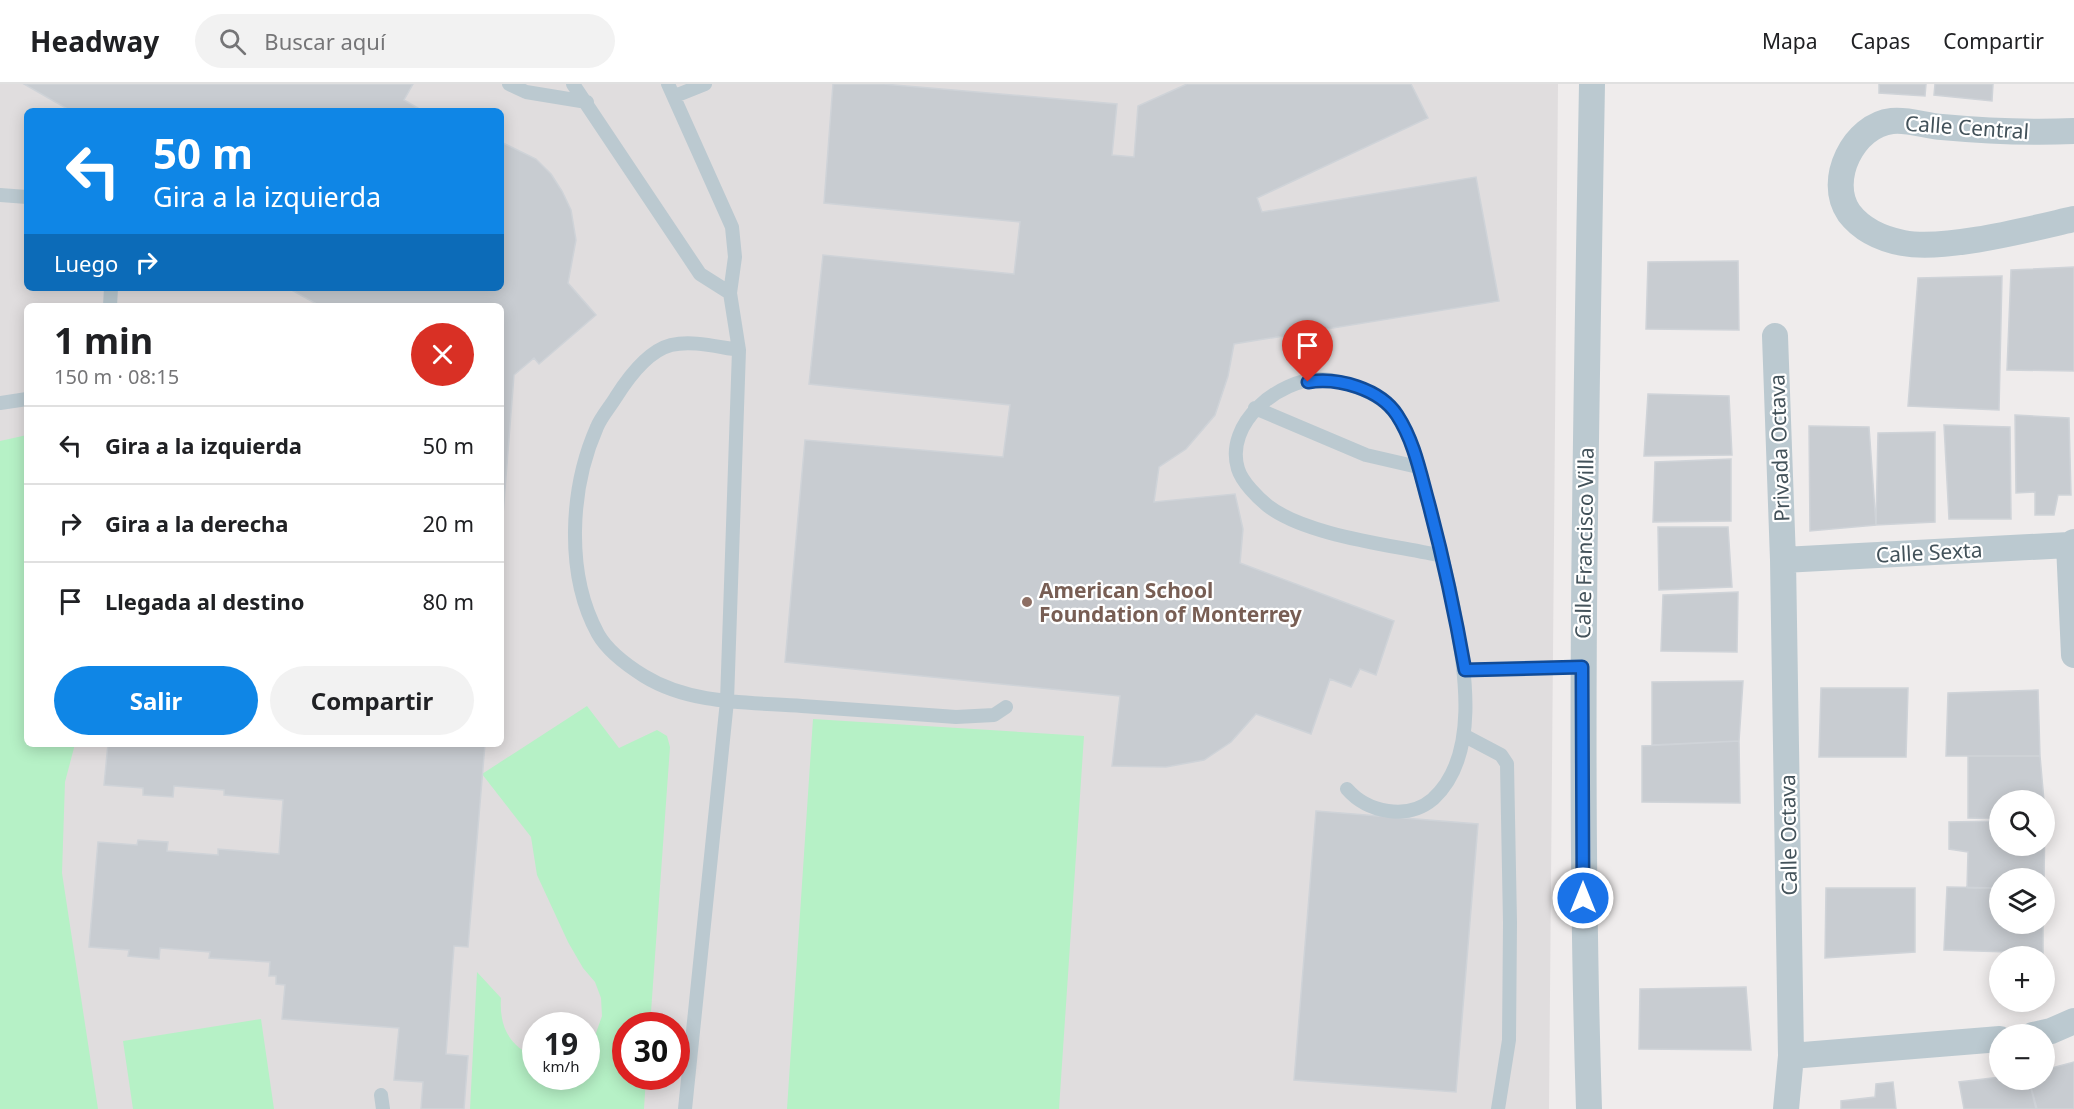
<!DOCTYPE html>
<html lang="es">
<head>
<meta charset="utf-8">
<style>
	:root { --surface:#fff; --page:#f2f2f2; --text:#202124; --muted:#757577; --line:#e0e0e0; --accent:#0f86e6 }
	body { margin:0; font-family:"Noto Sans",sans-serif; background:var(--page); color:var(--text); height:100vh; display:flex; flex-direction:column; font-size:22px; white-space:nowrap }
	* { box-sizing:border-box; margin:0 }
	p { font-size:20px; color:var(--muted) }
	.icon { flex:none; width:33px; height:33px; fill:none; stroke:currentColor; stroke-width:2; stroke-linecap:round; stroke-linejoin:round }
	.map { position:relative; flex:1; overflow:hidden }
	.details { position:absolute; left:24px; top:219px; width:480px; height:444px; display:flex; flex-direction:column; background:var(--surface); border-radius:9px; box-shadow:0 3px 15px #0003 }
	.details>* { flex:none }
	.banner { position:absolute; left:24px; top:24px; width:480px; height:183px; border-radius:9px; box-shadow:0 3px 15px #0003; background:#0f86e6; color:#fff; overflow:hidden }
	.controls { position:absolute; left:1989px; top:706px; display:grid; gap:12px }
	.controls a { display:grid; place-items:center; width:66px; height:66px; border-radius:50%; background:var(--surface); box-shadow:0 3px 15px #0003; font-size:30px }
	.speed { position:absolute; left:522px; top:928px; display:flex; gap:12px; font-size:30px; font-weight:700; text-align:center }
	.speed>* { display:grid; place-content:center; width:78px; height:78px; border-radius:50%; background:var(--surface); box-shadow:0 3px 15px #0003; line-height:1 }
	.speed small { font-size:15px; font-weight:400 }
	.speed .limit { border:9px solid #d22; background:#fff; color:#111 }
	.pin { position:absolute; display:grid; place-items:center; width:51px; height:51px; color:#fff; margin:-62px -26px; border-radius:50% 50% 50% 0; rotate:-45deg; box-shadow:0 0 6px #0007 }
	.pin .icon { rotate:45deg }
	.me { position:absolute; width:66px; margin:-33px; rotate:0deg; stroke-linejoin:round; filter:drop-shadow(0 0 4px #0008) }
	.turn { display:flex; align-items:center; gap:21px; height:126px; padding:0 30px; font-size:27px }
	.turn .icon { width:78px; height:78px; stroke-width:2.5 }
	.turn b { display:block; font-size:42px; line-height:51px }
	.then { display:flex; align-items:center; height:57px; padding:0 30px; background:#0003; gap:12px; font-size:22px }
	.round { display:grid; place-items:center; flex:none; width:63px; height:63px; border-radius:32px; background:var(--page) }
	.summary { display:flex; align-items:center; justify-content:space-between; height:102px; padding:0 30px }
	h1 { font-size:36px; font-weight:700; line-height:45px }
	.cta { display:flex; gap:12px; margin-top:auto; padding:12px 30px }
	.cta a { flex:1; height:69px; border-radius:36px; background:var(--accent); color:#fff; font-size:24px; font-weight:700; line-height:69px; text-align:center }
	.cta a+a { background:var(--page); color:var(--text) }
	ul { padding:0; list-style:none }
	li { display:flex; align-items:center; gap:18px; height:78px; padding:0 30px; border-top:2px solid var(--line) }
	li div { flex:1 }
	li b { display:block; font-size:22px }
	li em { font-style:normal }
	header { display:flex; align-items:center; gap:36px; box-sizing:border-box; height:84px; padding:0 30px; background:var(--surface); border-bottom:2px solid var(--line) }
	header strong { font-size:28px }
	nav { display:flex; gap:33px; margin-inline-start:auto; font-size:21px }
	.search { width:420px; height:54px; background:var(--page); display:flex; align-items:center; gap:15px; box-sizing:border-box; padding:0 21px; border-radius:33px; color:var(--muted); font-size:22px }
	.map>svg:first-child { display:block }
	.education { fill:#e0ddde; fill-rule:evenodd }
	.green { fill:#b6f1c6 }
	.building { fill:#c8ccd1; stroke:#cfd3d8; stroke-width:1.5 }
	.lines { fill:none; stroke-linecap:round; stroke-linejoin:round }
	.service { stroke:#bbc9d0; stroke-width:14 }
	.minor { stroke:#bbc9d0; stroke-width:26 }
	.route-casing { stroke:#114b97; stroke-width:15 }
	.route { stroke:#1a73e8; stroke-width:10 }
	.education-dot { fill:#8d6e63; stroke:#fff; stroke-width:2 }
	.labels { text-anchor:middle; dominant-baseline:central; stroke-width:4.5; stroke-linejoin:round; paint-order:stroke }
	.street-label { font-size:21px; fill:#43525a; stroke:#fff }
	.education-label { font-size:21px; font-weight:bold; fill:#785e54; stroke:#fff; text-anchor:start }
</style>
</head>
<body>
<header>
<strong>Headway</strong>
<div class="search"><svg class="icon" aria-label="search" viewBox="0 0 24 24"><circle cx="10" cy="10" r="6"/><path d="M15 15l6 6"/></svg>Buscar aquí</div>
<nav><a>Mapa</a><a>Capas</a><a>Compartir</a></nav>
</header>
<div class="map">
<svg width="2074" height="1025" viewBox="0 0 2074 1025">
	<rect width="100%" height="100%" fill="#efecec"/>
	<path class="education" d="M0 0H1558L1549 1025H0ZM27 27H501V204H27ZM27 222H501V660H27ZM536 942H586V993H536ZM626 942H676V993H626Z"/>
	<path class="green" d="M27 351V660H75L65 698 62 789 98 1025H0V357Z
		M587 622 619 664 657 646 667 652 670 663 650 942H626V993H646L644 1025H470L477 888 501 914C499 942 509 962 535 973L536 993H586L587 960 596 949 602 932 601 914 595 898 583 884 568 858 537 791 531 753 482 690Z
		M813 635 1084 652 1059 1025H787Z
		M261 935 274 1025H133L123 957Z"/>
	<path class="building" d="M24 0H413L404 16 423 27H71Z
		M833 0H883L1117 20 1112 71 1134 73 1138 22 1187 0H1411L1428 34 1257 114 1262 128 1476 93 1499 217 1234 260 1228 292 1215 331 1186 365 1159 383 1154 418 1235 410 1243 445 1240 479 1394 537 1376 591 1360 585 1351 603 1330 595 1311 650 1256 630 1231 658 1204 676 1166 683 1112 682 1120 612 785 578 805 356 1003 373 1010 321 809 300 823 171 1014 190 1020 138 824 119Z
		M1879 0H1926L1925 12 1879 9Z
		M1935 0H1993L1992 17 1934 11Z
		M501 58 536 75 551 90 562 107 571 126 576 156 568 199 596 231 539 280 534 274 514 291 501 456V222H320L288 204H501Z
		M1738 177 1739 246 1646 245 1648 178Z
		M2074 183V287L2007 286 2011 186Z
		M2002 192 1999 326 1908 322 1918 194Z
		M1648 310 1729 312 1732 371 1644 372Z
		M2015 331 2069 334 2071 411H2058L2054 431H2035V408L2016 409Z
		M1944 341 2010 343 2011 435H1949Z
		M1809 342 1869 343 1876 441 1810 447Z
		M1935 348V438L1876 441 1878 349Z
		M1731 375V437L1653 438 1655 378Z
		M1658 443H1728L1732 503 1659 506Z
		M1738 508 1737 568 1661 567 1663 511Z
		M1743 597 1739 657 1652 661V598Z
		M1821 604H1908L1906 673H1819Z
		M2038 606 2040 672H1946L1948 609Z
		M1739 657 1740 719 1642 718V662Z
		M108 660H485L468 863 454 862 446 970 468 972 464 1025H421L423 998 394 996 399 944 282 935 285 901 276 900V892H269L270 878 209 874 210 868 160 864 159 875 128 872 129 866 89 863 98 758 137 761 138 756 168 758 167 767 218 771V765L279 770 283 716 224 711V706L174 702 173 713 143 711V704L104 701Z
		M1968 672H2040L2044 717H2000V735L1968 734Z
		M1316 727 1478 740 1456 1008 1294 996Z
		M2045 735 2044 795H2000V804H1967L1968 768 1949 765V738L2000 737V762H2044Z
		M1947 803 2000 804V840H2043V869L1944 866Z
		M1826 804H1915V868L1825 874Z
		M1746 903 1751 966 1639 965 1640 905Z
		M2074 978V1025H2037L2029 996H2044V986Z
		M2000 993V996H2029L2036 1025H1964L1959 998Z
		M1893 998 1896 1025H1841V1017L1875 1013 1876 1000Z"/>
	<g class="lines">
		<path class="service" d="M509 0 526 8 587 18
			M573 0 700 190 730 209
			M668 0 732 143 735 173 730 209 739 266 727 617 685 1025
			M675 12 705 0
			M0 111 27 113
			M110 222 111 204
			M739 266C717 263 693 256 671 261 648 267 628 294 616 313 610 323 601 333 597 343 570 404 565 490 598 550 607 566 628 582 644 592 691 621 750 618 802 622 854 626 905 629 956 633L994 631 1006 623
			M0 319 27 315
			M1255 324 1366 371 1418 383
			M1465 586 1582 583
			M1465 652 1501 671 1507 680 1510 839 1509 956 1498 1025
			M1347 705C1367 728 1407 737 1433 715 1480 672 1465 587 1455 532 1449 496 1439 461 1430 425 1421 394 1415 358 1397 331 1387 316 1370 308 1354 302 1344 299 1331 295 1321 295 1279 295 1224 339 1238 385 1242 398 1258 414 1268 422 1307 452 1393 461 1442 472
			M381 1011 383 1025"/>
		<path class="minor" d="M2074 47C2030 49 1986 47 1942 43 1926 42 1908 35 1892 37 1854 41 1826 96 1849 129 1862 146 1882 155 1903 159 1946 167 2030 145 2074 135
			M1775 252 1783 476 1791 972 1786 1025
			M2069 461 2074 571
			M1783 476 2069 461 2074 458
			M2033 951 2051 947 2074 937
			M1791 972 2000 955
			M1589 1025C1578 683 1586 342 1592 0"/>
	</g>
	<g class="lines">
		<defs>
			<path id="route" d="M1308 298C1338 293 1380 305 1397 331 1414 357 1420 388 1428 417 1443 473 1455 529 1465 586L1582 583 1583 814"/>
		</defs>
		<use href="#route" class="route-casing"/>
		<use href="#route" class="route"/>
	</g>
	<circle class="education-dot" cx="1027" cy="518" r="6"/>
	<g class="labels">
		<g class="street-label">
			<text transform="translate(1967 43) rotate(4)">Calle Central</text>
			<text transform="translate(1779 364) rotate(-92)">Privada Octava</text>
			<text transform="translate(1584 459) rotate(-89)">Calle Francisco Villa</text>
			<text transform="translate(1929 468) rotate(-3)">Calle Sexta</text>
			<text transform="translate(1788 751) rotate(-91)">Calle Octava</text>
		</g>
		<g class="education-label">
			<text x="1039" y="506">American School<tspan x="1039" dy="24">Foundation of Monterrey</tspan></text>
		</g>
	</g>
</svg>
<div class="controls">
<a><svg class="icon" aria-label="search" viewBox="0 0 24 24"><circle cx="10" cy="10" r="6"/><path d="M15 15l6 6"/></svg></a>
<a><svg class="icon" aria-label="layers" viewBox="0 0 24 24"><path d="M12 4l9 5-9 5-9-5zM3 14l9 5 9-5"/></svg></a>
<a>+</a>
<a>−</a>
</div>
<div class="speed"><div>19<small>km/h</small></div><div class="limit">30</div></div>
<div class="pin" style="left:1308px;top:298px;background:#d93025"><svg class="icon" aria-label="arrive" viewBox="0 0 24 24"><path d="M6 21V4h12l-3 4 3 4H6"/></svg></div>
<svg class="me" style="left:1583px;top:814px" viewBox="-20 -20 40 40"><circle r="17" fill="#1a73e8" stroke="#fff" stroke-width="3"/><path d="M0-11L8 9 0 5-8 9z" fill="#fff"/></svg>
<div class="banner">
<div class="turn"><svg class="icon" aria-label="left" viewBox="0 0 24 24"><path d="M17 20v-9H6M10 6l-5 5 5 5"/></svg><div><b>50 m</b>Gira a la izquierda</div></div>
<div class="then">Luego<svg class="icon" aria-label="right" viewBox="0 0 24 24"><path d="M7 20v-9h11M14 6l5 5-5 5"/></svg></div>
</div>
<section class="details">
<div class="summary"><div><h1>1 min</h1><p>150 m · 08:15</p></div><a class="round" style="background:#d93025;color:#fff"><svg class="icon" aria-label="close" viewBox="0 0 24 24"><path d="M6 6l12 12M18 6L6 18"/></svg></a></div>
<ul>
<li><svg class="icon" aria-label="left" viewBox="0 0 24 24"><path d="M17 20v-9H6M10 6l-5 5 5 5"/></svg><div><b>Gira a la izquierda</b></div><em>50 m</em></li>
<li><svg class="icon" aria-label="right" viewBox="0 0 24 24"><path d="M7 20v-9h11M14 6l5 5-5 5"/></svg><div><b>Gira a la derecha</b></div><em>20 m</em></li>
<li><svg class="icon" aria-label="arrive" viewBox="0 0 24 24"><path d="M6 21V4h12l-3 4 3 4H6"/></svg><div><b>Llegada al destino</b></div><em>80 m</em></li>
</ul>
<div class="cta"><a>Salir</a><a>Compartir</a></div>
</section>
</div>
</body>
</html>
